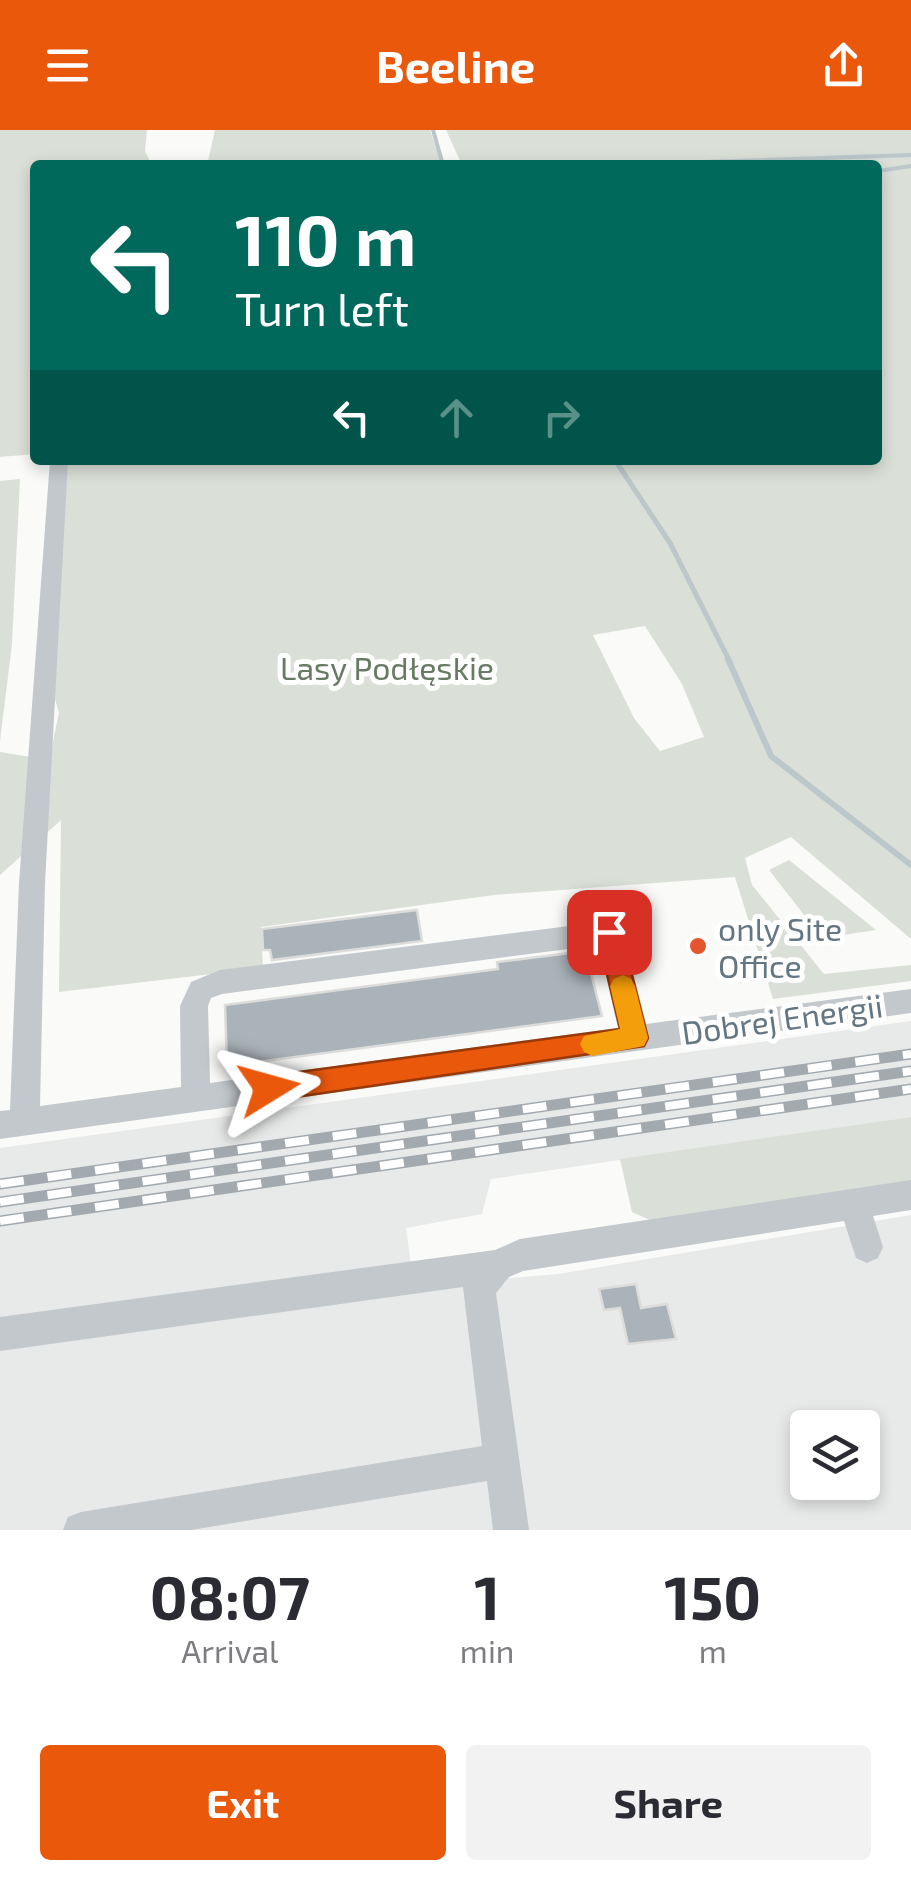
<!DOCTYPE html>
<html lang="en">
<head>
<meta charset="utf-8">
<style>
	:root { --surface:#fff; --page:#f2f2f3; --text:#2b2b33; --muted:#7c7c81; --accent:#ea580c }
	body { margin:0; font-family:"Exo 2",sans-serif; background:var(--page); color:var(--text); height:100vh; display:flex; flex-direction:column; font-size:38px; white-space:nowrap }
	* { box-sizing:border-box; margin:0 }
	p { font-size:32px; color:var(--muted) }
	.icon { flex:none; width:55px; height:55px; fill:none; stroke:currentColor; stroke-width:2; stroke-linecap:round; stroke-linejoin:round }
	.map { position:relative; height:1400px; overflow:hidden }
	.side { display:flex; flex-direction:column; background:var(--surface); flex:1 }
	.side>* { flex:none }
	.hud { position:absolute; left:30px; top:30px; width:852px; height:305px; border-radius:10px; box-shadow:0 5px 15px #0003; background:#00695c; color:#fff; overflow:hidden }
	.buttons { position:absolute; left:790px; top:1280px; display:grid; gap:20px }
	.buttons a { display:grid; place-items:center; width:90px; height:90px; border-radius:10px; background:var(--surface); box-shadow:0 5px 15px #0003; font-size:50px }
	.pin { position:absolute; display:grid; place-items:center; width:85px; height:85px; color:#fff; margin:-42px; border-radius:20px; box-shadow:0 5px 15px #0006 }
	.me { position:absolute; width:110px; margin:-55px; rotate:82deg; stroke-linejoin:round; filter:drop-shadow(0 0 8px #0008) }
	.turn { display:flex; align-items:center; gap:35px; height:210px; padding:0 40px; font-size:45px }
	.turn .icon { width:130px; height:130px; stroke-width:2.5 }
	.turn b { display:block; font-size:70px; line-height:85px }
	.lanes { display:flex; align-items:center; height:95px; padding:0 40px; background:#0003; justify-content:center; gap:50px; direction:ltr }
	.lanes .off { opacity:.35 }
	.eta { display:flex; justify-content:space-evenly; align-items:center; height:170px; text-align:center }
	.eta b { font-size:60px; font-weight:700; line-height:70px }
	.button { display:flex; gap:20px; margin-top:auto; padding:20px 40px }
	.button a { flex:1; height:115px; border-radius:10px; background:var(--accent); color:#fff; font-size:40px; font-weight:700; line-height:115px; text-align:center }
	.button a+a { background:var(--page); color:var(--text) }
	header { display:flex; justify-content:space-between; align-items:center; height:130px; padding:0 40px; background:var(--accent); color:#fff; font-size:45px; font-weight:700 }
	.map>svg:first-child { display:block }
	.built { fill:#e8e9e9; fill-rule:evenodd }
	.green { fill:#dadfd7; fill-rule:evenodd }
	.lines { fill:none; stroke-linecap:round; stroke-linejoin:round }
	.stream-far2 { stroke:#bbc7cb; stroke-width:4 }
	.stream-far1 { stroke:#bbc7cb; stroke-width:5 }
	.stream { stroke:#bbc7cb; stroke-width:6 }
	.building { fill:#aab3b9; stroke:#dcdcda; stroke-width:2.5 }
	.minor { fill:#c3c8cc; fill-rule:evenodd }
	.rail-casing { stroke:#a2aab0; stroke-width:11 }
	.rail { stroke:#fff; stroke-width:8; stroke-dasharray:24; stroke-linecap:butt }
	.route { fill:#ea580c; stroke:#983908; stroke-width:2.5 }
	.slow { fill:#f59e0b }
	.poi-dot { fill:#e4572e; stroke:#fff; stroke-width:4 }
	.labels { text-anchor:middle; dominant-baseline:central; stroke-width:10; stroke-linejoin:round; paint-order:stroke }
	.park-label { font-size:32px; fill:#687a64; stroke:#fff }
	.poi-label { font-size:32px; fill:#657683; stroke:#fff; text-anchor:start }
	.street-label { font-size:32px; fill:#657683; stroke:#fff }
</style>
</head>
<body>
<header><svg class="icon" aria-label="menu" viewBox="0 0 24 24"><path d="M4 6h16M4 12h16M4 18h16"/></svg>Beeline<svg class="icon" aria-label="share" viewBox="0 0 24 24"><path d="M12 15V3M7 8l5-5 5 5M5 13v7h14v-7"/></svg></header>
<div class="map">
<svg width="911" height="1400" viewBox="0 0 911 1400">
	<rect width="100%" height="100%" fill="#fafaf8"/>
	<path class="built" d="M911 891V987L491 1049 482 1084 406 1098 414 1156 558 1144 911 1085V1400H0V1018ZM808 1298H862V1352H808Z"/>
	<path class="green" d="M0 0H147L145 21 152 35H35V324L0 327Z
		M215 0H430L442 35H192L208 31Z
		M446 0H911V809L791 707 745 728 752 755 824 844 911 835V851L773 869 735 747 494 765 261 797 263 838 59 862 61 690 0 745V622L49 630 59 583 54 566 67 334 101 330H878V35H462ZM645 496 682 554 704 607 660 621 634 588 593 505Z
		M20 349 12 514 0 611V351Z
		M789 730 876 800 822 808 769 740Z
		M911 987V1053L654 1092 632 1082 620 1029Z"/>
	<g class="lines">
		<path class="stream-far2" d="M433 0 443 35
			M618 35 911 25
			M878 41 911 36"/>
		<path class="stream-far1" d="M615 330 670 413 730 532"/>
		<path class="stream" d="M728 529 771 626 911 735"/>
	</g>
	<path class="building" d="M417 780 422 811 272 830 270 820H263L262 799Z
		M570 823 571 830 587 828 602 886 227 936 225 875 498 839 497 832Z
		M636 1154 641 1178 667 1174 676 1209 628 1214 620 1178 604 1180 599 1159Z"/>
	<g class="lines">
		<path class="minor" d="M50 330H68L45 753 40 976 181 957 180 876 191 852 220 840 609 791 629 793 633 801 625 811 646 894 911 859V883L0 1009V981L10 980 19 753ZM599 815 618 898 210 953 208 876 211 868 222 864Z
			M911 1050V1080L873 1086 883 1117 878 1128 867 1133 856 1128 844 1091 523 1141 509 1147 496 1163 529 1400H493L487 1351 191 1400H63L68 1387 81 1382 482 1316 463 1157 0 1221V1187L495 1120 520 1109Z"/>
		<defs>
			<path id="rail" d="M0 1054 911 924
				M0 1072 911 941
				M0 1091 911 959"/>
		</defs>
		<use href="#rail" class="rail-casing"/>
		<use href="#rail" class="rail"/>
	</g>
	<path class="route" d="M609 792 618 795 621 802 648 908 644 916 269 971 260 967 256 958 260 950 269 946 620 899 597 802 600 795Z"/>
	<path class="slow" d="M623 845 631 849 635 856 648 908 644 916 593 926 584 922 580 914 584 906 620 899 610 856 614 849Z"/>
	<circle class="poi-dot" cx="698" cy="816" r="10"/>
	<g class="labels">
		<g class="park-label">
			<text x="387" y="537">Lasy Podłęskie</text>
		</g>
		<g class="poi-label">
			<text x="718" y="798">only Site<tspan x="718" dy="37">Office</tspan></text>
		</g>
		<g class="street-label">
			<text transform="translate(782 888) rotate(-8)">Dobrej Energii</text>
		</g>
	</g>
</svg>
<div class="buttons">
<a><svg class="icon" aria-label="layers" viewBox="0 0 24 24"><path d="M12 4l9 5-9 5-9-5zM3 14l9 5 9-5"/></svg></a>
</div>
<div class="pin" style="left:609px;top:802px;background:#d93025"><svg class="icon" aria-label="arrive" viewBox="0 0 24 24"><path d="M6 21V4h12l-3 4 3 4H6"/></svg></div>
<svg class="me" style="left:269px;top:958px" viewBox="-20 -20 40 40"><path d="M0-17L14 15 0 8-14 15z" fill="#ea580c" stroke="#fff" stroke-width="4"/></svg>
<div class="hud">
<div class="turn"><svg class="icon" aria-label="left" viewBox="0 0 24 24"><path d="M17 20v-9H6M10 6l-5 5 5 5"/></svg><div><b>110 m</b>Turn left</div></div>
<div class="lanes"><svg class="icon" aria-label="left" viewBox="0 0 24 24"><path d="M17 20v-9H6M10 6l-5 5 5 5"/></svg><svg class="icon off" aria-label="ahead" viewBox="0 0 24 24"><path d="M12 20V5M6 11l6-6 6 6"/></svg><svg class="icon off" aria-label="right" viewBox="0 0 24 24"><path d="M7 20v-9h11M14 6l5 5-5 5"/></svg></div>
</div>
</div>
<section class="side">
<div class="eta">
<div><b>08:07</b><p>Arrival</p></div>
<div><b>1</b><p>min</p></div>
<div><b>150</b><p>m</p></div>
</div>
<div class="button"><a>Exit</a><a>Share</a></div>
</section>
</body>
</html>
